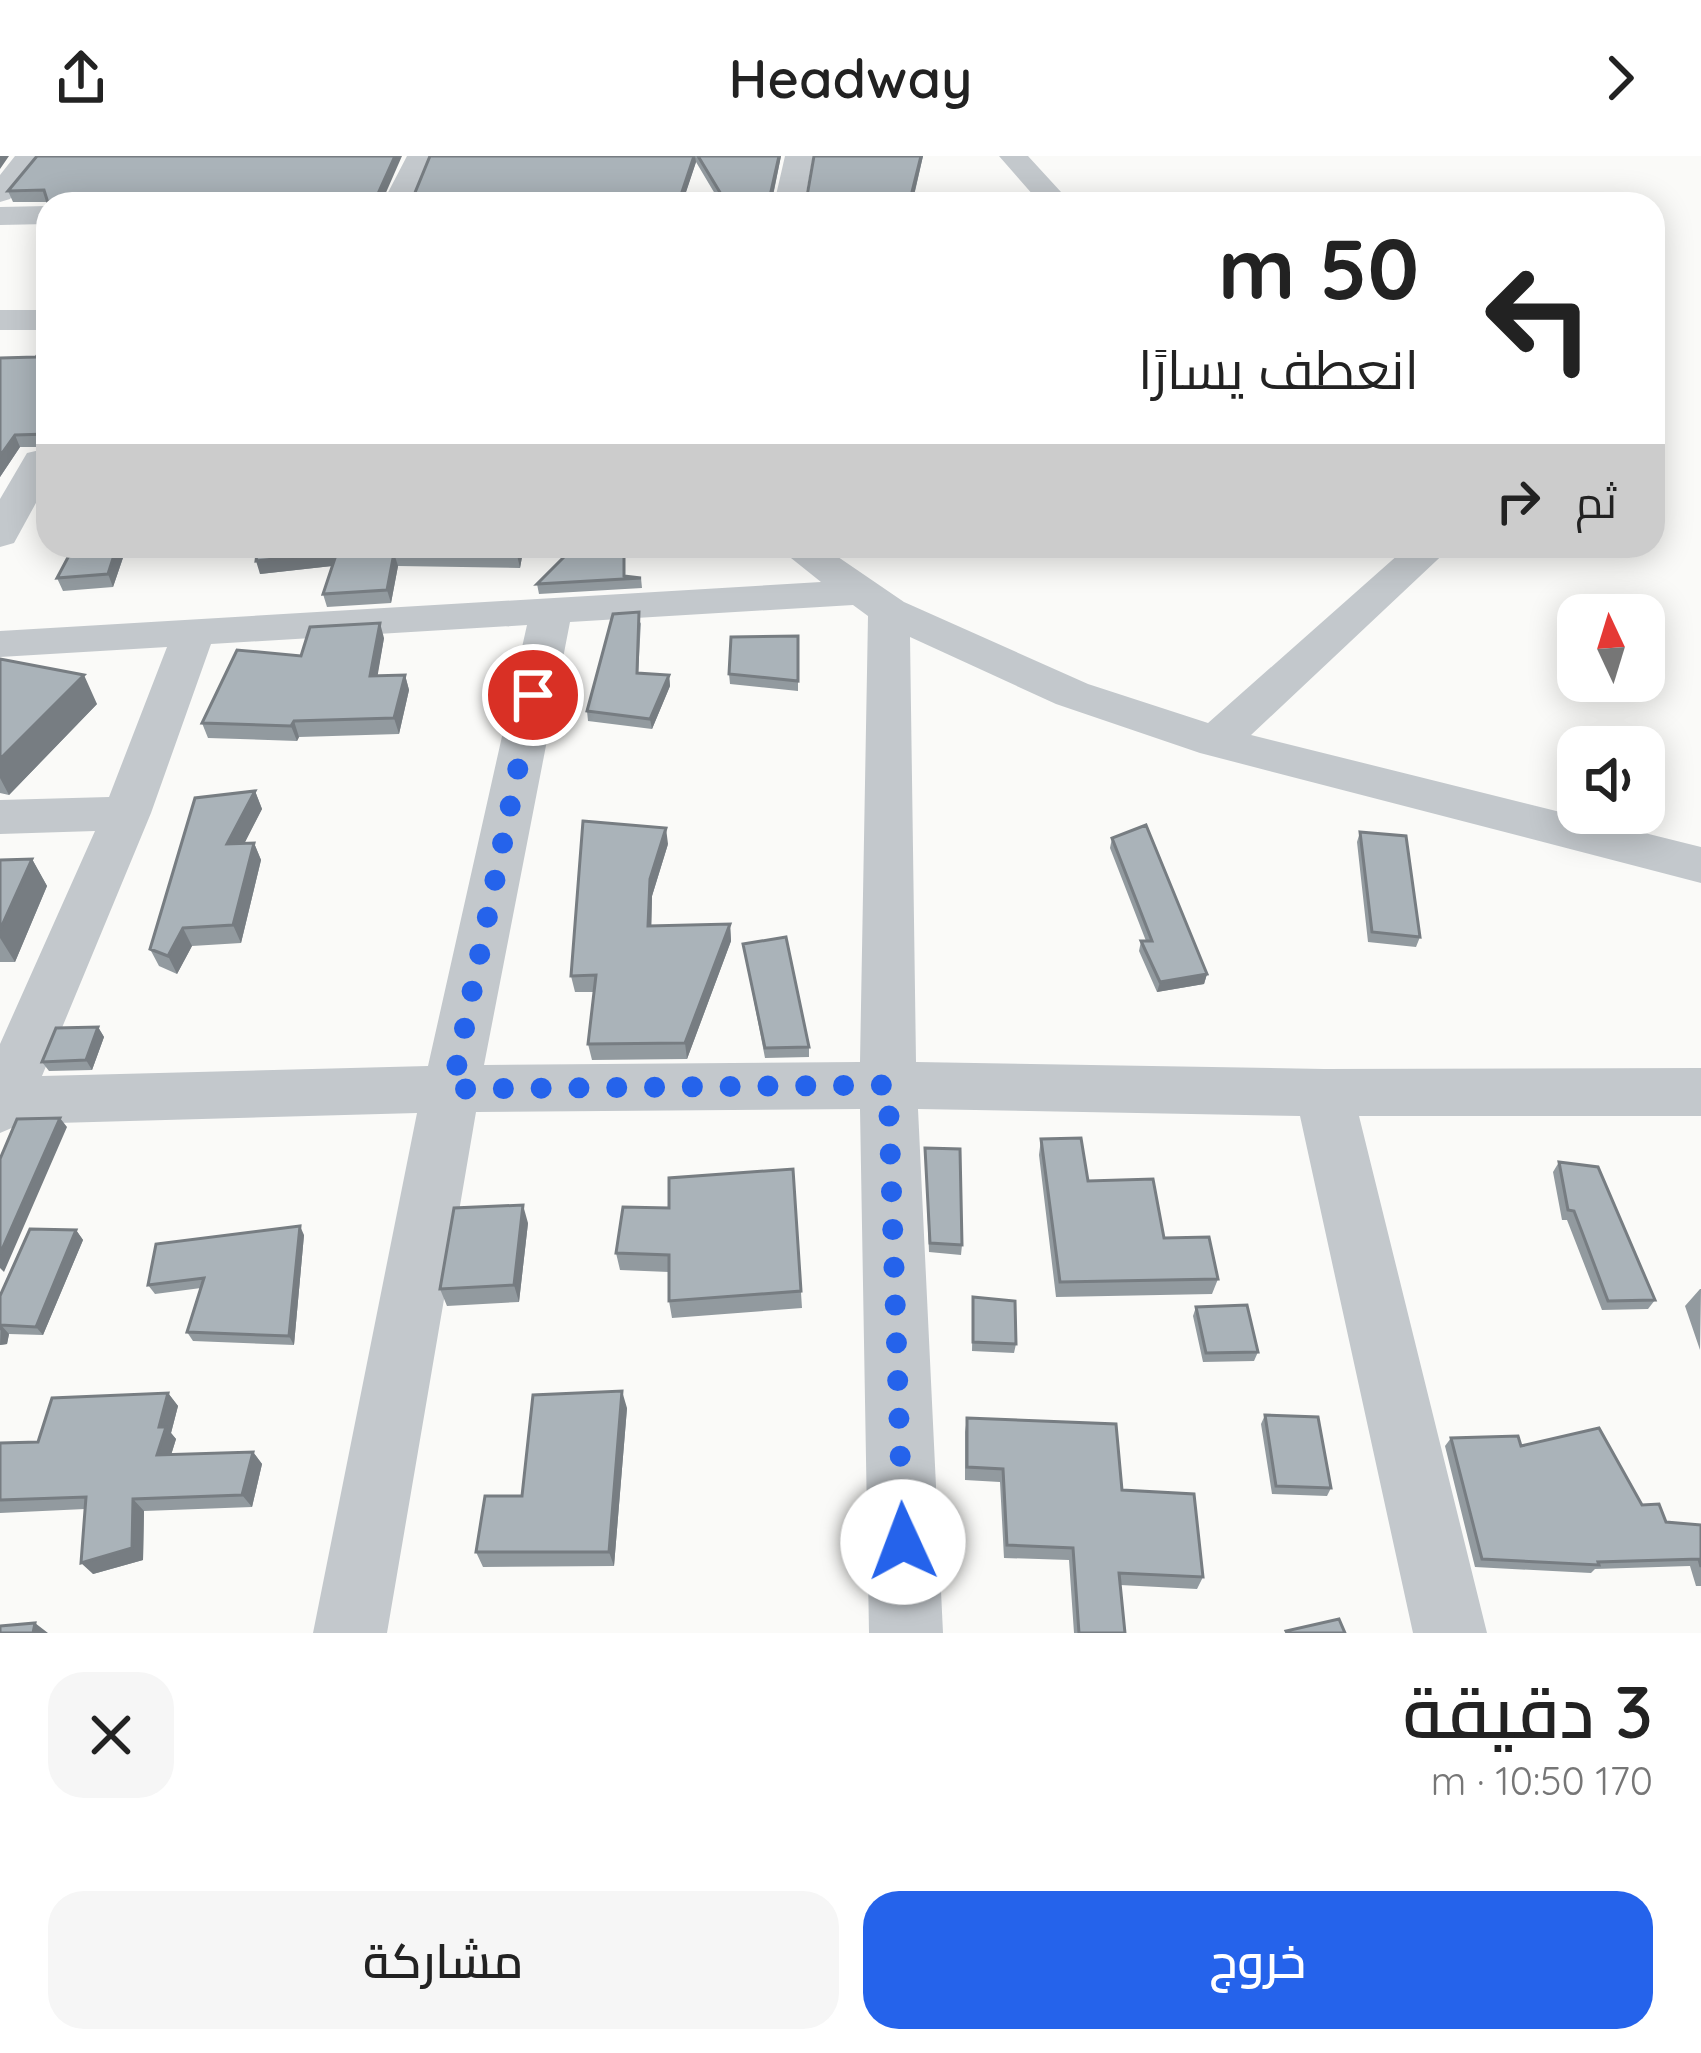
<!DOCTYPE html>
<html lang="ar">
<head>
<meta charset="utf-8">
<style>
	:root { --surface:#fff; --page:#f6f6f6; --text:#222; --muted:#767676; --accent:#2563eb }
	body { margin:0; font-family:Quicksand,Cairo,sans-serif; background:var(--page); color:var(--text); direction:rtl; height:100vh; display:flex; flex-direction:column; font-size:45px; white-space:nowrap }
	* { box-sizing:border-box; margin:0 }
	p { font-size:39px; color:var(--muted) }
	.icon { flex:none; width:66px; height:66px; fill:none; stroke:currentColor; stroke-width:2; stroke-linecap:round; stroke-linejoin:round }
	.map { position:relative; height:1477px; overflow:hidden; direction:ltr }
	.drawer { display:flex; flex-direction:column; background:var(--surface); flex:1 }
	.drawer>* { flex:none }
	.top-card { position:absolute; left:36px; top:36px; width:1629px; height:366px; border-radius:36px; box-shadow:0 6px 30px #0003; direction:rtl; background:#fff; color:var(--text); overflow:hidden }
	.needle { width:78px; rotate:356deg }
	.controls { position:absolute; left:1557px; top:438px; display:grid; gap:24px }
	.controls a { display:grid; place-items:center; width:108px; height:108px; border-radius:24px; background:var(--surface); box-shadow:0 6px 30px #0003; font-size:60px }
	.pin { position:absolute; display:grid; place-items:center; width:102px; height:102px; color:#fff; margin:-51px; border:6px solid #fff; border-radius:50%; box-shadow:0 3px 12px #0007 }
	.me { position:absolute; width:132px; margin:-66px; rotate:358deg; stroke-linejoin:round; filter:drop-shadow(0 0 9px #0008) }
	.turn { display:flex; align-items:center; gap:42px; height:252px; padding:0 48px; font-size:54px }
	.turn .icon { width:156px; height:156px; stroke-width:2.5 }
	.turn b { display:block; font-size:84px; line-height:102px }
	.then { display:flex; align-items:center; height:114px; padding:0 48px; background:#0003; gap:24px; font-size:45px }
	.round { display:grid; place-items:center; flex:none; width:126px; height:126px; border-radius:36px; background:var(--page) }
	.overview { display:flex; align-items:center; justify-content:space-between; height:204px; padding:0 48px }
	h1 { font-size:72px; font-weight:600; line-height:90px }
	.button { display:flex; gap:24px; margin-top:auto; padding:24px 48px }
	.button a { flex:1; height:138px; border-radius:36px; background:var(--accent); color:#fff; font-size:48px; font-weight:600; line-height:138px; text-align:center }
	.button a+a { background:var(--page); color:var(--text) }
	header { display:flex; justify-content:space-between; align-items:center; height:156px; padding:0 48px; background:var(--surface); font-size:54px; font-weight:600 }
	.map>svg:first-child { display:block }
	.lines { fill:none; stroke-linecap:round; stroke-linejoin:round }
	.minor { fill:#c3c8cc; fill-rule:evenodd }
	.wall { fill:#929a9f }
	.shaded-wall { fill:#777d82 }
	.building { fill:#aab3b9; stroke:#777d82; stroke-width:3 }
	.route { stroke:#2563eb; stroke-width:21; stroke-dasharray:0 37.8 }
</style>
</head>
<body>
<header><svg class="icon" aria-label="forward" viewBox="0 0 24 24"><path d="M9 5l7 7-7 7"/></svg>Headway<svg class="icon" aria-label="share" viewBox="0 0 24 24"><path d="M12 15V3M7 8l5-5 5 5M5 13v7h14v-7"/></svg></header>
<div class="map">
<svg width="1701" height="1477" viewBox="0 0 1701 1477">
	<rect width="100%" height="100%" fill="#fafaf8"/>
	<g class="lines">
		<path class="minor" d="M15 0H44L10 43 0 46V19Z
			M407 0H435L412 48H382Z
			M785 0H813L804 48H774Z
			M999 0H1028L1072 48H1041Z
			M48 50V68L0 69V51Z
			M0 154H48V174H0Z
			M40 294 48 296V325L14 387 0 391V343L27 297Z
			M776 390H822L904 446 1088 528 1208 567 1408 390H1452L1251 579 1701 691V727L1200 597 1056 548 910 481 916 906 1324 913 1701 912V960H1359L1487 1477H1413L1300 960 918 953 943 1477H869L860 953 476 956 387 1477H313L417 957 21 968 0 977V888L95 675 0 678V644L109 641 167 491 0 501V475L821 426ZM853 449 868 460 860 906 484 909 570 466ZM527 469 428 910 42 920 151 657 211 488Z"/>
	</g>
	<path class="wall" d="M37 0 384 40 414 39 430 0H781L773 40H807L814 0H923L914 40 916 48H721L696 6 682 48H49L48 46H13L8 35Z
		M48 184V291H20L0 321V202L36 201Z
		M74 390H127L113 431 63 435 57 422Z
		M258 390H524L520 412 398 410 391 447 327 451 323 438 332 410 260 418Z
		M625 390V420L641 422 642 432 539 438 537 428Z
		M641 466 638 518 669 519 670 530 652 573 588 565 587 555Z
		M798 480V535L730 528 729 518Z
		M384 482 377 520 405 519 409 534 399 578 299 581 297 585 208 582 202 567 301 500Z
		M0 503 97 548 9 639 0 637Z
		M255 635 262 653 244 687H254L261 704 241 787 192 790 177 818 159 810 150 793Z
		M1360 676 1420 781 1416 791 1368 786 1357 686Z
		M1112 682 1207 818 1204 828 1157 836 1139 795 1141 785H1146L1110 692Z
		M668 688 652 740 651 770 730 768 731 785 687 903 592 904 588 888 594 836H575L571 820Z
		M32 703 47 730 15 806H0V704Z
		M743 788 809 891V901L765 902Z
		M98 871 104 881 92 914 49 915 42 906Z
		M1041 983 1088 1025 1218 1123 1212 1138 1056 1141 1039 999Z
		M925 992 962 1089 961 1099 929 1096Z
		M1559 1006 1655 1144 1648 1153 1602 1154 1567 1064H1562L1553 1016Z
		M793 1013 802 1152 672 1162 669 1145V1116L620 1114 616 1097 669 1052Z
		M528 1067 519 1146 447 1150 440 1133Z
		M76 1074 83 1084 43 1179 9 1178 7 1188 0 1189V1140Z
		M304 1079 294 1189 193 1185 187 1176 201 1132 155 1138 148 1129Z
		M1700 1133H1701L1700 1194 1685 1150Z
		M973 1141 1016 1188 1014 1197 972 1195Z
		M1196 1151 1258 1196 1254 1205 1203 1206 1193 1160Z
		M168 1237 178 1250 171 1277 176 1283 171 1299 253 1296 262 1308 252 1351 144 1355 143 1404 93 1418 85 1353 0 1357V1287L38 1286Z
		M627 1252 614 1410 483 1411 476 1396Z
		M1265 1259 1331 1332 1327 1340 1272 1338 1261 1268Z
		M967 1262 1122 1334 1203 1421 1197 1433 1120 1429 1125 1477H1074L1069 1404 1004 1402 1000 1326 965 1324V1276Z
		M1451 1282 1521 1290 1666 1366 1701 1369V1430H1696L1690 1410 1595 1413 1591 1417 1475 1411 1445 1290Z"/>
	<path class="shaded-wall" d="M0 0H9L0 13Z
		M395 0H402L381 48 377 40Z
		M694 0H695L696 6 682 48H678Z
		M779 0H781L771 48 770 40Z
		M921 0H923L912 47V36Z
		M15 279 20 291 0 321V300Z
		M117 390H127L113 431 108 418Z
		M519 390H524L520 412 517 399Z
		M337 396 341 409 260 418 256 405Z
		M394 397 398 410 391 447 387 434Z
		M380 467 384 482 375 535 370 520Z
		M84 519 97 548 9 639 0 622V603Z
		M405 519 409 534 399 578 394 562Z
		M669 519 670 530 652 573 650 563Z
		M294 565 299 581 297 585 291 570Z
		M255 635 262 653 235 706 227 688Z
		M666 672 668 688 652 740 651 787 648 770 650 723Z
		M254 687 261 704 241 787 233 769Z
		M32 703 47 730 15 806 0 782V774Z
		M730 768 731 785 687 903 685 887Z
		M183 772 192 790 177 818 168 800Z
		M1207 818 1204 828 1157 836 1160 826Z
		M98 871 104 881 92 914 86 904Z
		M60 962 67 971 4 1116 0 1112V1098Z
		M523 1049 528 1067 519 1146 514 1129Z
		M300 1070 304 1079 294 1189 289 1180Z
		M76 1074 83 1084 43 1179 36 1171Z
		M1 1169 9 1178 7 1188 0 1189Z
		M622 1235 627 1252 614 1410 609 1396Z
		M168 1237 178 1250 171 1277 176 1283 167 1312 157 1299 159 1271Z
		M253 1296 262 1308 252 1351 242 1339Z
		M133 1343 144 1355 143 1404 93 1418 81 1407Z
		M35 1467 48 1477H33Z"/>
	<path class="building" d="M37 0H395L377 40 414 39 430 0H694L678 48H151L153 45 48 47 44 34 8 35Z
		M698 0H779L770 40H807L814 0H921L912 36 916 48H727Z
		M48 184V278L15 279 0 300V202L36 201Z
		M74 390H117L108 418 57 422Z
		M258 390H519L517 399 394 397 387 434 323 438 337 396 256 405Z
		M575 390H624V420L641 422 537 428Z
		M639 456 637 517 669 519 650 563 587 555 613 458Z
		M380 467 370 520 405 519 394 562 294 565 291 570 202 567 237 494 301 500 310 471Z
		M798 480V525L729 518 731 481Z
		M0 503 84 519 0 603Z
		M255 635 227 688 254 687 233 769 183 772 168 800 150 793 195 642Z
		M583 665 666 672 650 723 648 770 730 768 685 887 588 888 596 819 571 820Z
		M1146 669 1207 818 1160 826 1141 785H1152L1112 682Z
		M1360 676 1406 680 1420 781 1372 776Z
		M32 703 0 774V704Z
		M786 781 809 891 765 892 743 788Z
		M98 871 86 904 42 906 56 872Z
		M60 962 0 1098V1003L17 963Z
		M1081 982 1088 1025 1153 1023 1164 1082 1209 1081 1218 1123 1060 1126 1041 983Z
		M925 992 960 993 962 1089 930 1087Z
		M1559 1006 1598 1011 1655 1144 1608 1145 1574 1055 1568 1054Z
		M793 1013 801 1135 669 1145V1099L616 1097 623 1051 669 1052V1022Z
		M523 1049 514 1129 440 1133 454 1052Z
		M300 1070 289 1180 187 1176 204 1122 148 1129 156 1088Z
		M30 1073 76 1074 36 1171 1 1169 0 1174V1140Z
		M973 1141 1015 1145 1016 1188 973 1186Z
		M1247 1149 1258 1196 1206 1197 1196 1151Z
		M622 1235 609 1396H476L485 1340H522L533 1239Z
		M168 1237 159 1271H166L157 1299 253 1296 242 1339 133 1343 132 1392 81 1407 86 1341 0 1344V1287L38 1286 52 1242Z
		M1265 1259 1318 1261 1331 1332 1276 1330Z
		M967 1262 1116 1268 1122 1334 1194 1338 1203 1421 1119 1417 1125 1477H1079L1073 1392 1007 1389 1003 1313 967 1311Z
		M1599 1272 1642 1349 1659 1348 1666 1366 1701 1369V1411L1699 1403 1598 1406 1599 1409 1482 1403 1451 1282 1518 1280 1521 1290Z
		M1339 1463 1345 1477H1287L1286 1475Z
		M35 1467 33 1477H0V1470Z"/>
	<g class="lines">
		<path class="route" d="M533 539 452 933 888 929 903 1386"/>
	</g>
</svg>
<div class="controls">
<a><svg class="needle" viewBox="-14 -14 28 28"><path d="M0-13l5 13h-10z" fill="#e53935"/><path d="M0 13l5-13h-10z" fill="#767676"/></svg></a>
<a><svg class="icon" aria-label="sound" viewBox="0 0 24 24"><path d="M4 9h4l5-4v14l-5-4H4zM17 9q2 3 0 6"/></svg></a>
</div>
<div class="pin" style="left:533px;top:539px;background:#d93025"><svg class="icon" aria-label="arrive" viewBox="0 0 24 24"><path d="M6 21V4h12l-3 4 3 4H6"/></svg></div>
<svg class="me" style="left:903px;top:1386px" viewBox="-20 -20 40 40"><circle r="19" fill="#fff"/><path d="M0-13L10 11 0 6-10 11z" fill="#2563eb"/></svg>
<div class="top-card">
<div class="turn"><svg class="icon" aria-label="left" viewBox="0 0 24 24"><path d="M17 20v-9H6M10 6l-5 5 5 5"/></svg><div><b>50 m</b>انعطف يسارًا</div></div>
<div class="then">ثم<svg class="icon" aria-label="right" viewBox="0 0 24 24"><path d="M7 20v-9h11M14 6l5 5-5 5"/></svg></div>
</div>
</div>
<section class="drawer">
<div class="overview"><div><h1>3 دقيقة</h1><p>170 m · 10:50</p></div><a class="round"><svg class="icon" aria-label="close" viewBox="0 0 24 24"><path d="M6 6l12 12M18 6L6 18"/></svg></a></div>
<div class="button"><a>خروج</a><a>مشاركة</a></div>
</section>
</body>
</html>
